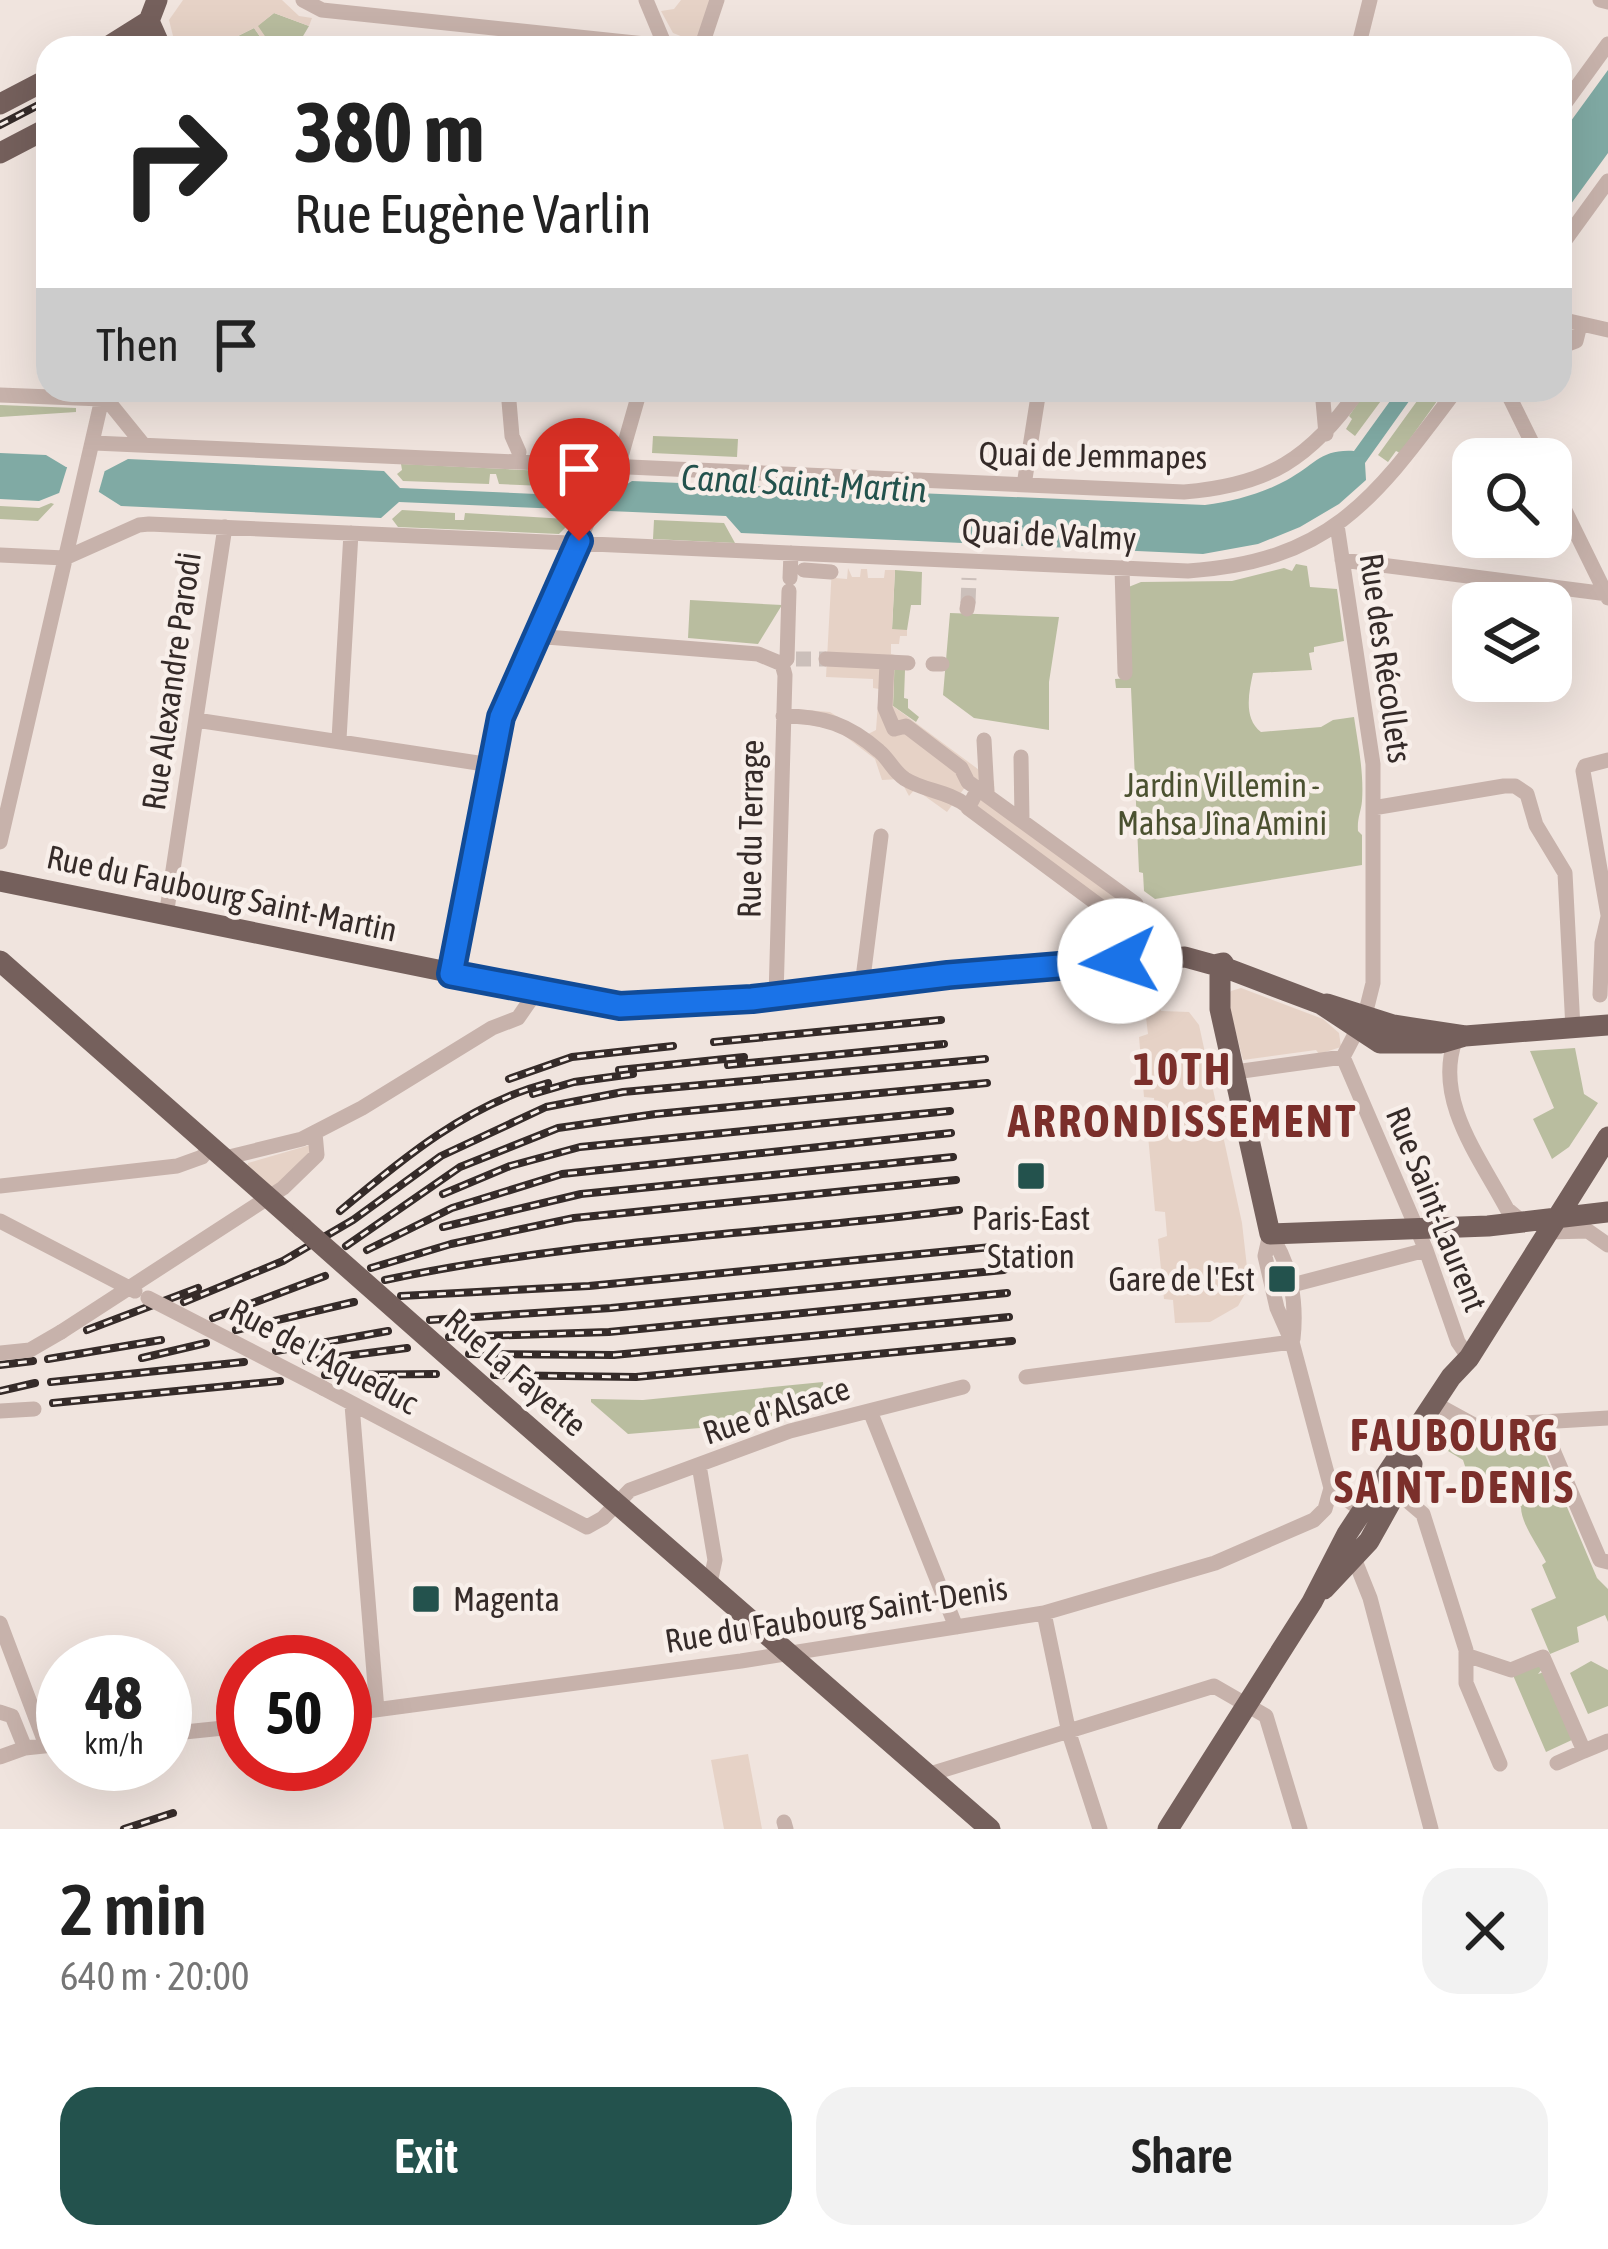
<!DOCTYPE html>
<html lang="en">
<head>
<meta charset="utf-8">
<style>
	:root { --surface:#fff; --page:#f2f2f2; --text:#222; --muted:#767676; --accent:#23524d }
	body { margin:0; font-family:"Asap Condensed",sans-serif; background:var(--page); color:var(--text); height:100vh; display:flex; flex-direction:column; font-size:45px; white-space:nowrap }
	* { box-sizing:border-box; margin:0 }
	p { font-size:39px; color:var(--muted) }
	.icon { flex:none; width:66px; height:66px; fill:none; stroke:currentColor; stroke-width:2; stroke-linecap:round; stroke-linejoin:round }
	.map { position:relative; height:1829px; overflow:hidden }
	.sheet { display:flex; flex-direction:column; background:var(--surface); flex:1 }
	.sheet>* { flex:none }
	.banner { position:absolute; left:36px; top:36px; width:1536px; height:366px; border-radius:36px; box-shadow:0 12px 48px #0002; background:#fff; color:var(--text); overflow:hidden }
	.buttons { position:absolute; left:1452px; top:438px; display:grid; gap:24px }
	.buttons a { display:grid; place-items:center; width:120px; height:120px; border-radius:24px; background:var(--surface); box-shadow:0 12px 48px #0002; font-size:60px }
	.speed { position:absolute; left:36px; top:1635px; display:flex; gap:24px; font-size:60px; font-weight:700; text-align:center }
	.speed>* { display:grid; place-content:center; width:156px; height:156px; border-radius:50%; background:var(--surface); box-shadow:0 12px 48px #0002; line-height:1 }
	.speed small { font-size:30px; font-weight:400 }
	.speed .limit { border:18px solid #d22; background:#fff; color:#111 }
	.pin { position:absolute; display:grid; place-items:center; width:102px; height:102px; color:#fff; margin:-123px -51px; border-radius:50% 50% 50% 0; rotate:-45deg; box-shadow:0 0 12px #0007 }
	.pin .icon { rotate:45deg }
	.me { position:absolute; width:132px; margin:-66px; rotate:266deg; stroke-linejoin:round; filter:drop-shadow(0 0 9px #0008) }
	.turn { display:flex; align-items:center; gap:42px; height:252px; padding:0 60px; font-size:54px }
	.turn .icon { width:156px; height:156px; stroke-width:2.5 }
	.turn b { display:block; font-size:84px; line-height:102px }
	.then { display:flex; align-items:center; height:114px; padding:0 60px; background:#0003; gap:24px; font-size:45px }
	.round { display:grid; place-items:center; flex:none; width:126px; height:126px; border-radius:36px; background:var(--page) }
	.overview { display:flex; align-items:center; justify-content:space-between; height:204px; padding:0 60px }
	h1 { font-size:72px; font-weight:600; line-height:90px }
	.cta { display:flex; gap:24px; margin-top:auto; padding:24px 60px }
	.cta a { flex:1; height:138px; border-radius:36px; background:var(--accent); color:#fff; font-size:48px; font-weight:600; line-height:138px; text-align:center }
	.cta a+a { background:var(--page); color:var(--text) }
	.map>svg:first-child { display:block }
	.green { fill:#b9bd9f }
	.plaza { fill:#e6d2c6 }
	.water { fill:#80aaa4 }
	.pier { fill:#f0e4de }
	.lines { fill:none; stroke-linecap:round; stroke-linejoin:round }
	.minor-tunnel { stroke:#cbbfba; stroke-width:15; stroke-dasharray:15 8; stroke-linecap:butt }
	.minor { stroke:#c7b2ab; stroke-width:15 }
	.major { stroke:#75605c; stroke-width:21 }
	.rail-casing { stroke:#352b29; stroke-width:8 }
	.rail { stroke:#f8efea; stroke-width:3; stroke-dasharray:9; stroke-linecap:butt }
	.minor-bridge { stroke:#c7b2ab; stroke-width:15 }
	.major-bridge { stroke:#75605c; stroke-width:21 }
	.route-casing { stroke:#114b97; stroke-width:30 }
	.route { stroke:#1a73e8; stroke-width:21 }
	.poi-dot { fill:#23524d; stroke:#f8efea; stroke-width:4.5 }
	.labels { text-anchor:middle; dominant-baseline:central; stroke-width:9; stroke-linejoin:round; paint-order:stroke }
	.street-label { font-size:33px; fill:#352b29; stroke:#f8efea }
	.park-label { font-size:33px; fill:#4b5130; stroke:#f8efea }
	.poi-label { font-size:33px; fill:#352b29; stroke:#f8efea }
	.water-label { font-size:36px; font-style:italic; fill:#23524d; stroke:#f8efea }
	.district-label { font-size:45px; font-weight:bold; letter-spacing:3px; fill:#7b2f2b; stroke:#f8efea }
</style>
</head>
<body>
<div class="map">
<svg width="1608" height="1829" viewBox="0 0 1608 1829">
	<rect width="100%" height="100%" fill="#f0e4de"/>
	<path class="green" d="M274 13 309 26 296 48H273L257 26Z
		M254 28 268 48H214Z
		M1367 390H1389L1355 436 1346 429 1352 419 1349 416Z
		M1425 390H1445L1400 453 1396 451 1388 462 1378 455Z
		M0 405 76 408V412L0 417Z
		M653 436 738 439 737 457 652 453Z
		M401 464 565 472 569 487 499 484 496 474H490L489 484 403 481 397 474 402 470Z
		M51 503 54 504 38 521 0 519V506L39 508Z
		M402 510 455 513V520H464L465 513 567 519V526L559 534 398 527 392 519Z
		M654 520 724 523 735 543 653 539Z
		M1296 564 1307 566 1310 587 1337 589 1344 641 1314 647V652L1309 653 1312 670 1253 673C1249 692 1243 718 1261 732L1321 727 1333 720 1354 717C1358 744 1364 773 1362 801 1361 812 1357 818 1358 831L1362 835V865L1155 899 1144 891 1143 873 1139 872 1131 688H1116L1115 679 1129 678 1126 588 1141 582 1232 581 1284 568 1292 571Z
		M895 570 922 572 921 605H911L907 630H892Z
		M690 600 782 605 758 644 688 638Z
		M950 613 1059 617 1049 682V730L974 718 943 695Z
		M894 669 905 670 904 698 908 699V708L919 717 916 722 893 706Z
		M1575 1048 1584 1094 1598 1103 1569 1147 1552 1159 1533 1119 1554 1108 1530 1051Z
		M823 1382 824 1396 808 1400V1404L748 1424 628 1434 591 1402V1399L643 1400Z
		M1537 1436 1597 1578 1608 1589V1622L1605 1615 1577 1627 1579 1642 1550 1654 1531 1609 1556 1598 1542 1565 1546 1562C1538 1545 1521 1524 1521 1507L1503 1497 1491 1495 1489 1491 1474 1494 1463 1460 1448 1451 1451 1442Z
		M1591 1661 1608 1670V1706L1588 1714 1570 1673Z
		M1541 1664 1543 1668 1538 1674 1544 1672 1574 1739 1546 1752 1512 1673Z"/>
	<path class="plaza" d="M183 0H282L299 16 312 18 309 26 274 13 258 26 273 48H268L254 28 214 48H176L169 20Z
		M681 0H712L696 42 673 33 661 11 674 9Z
		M832 567 835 568V578L847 579 848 568 852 577H860L861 569H867L868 578H884L885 570H895L892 629 907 630V636H900L899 644H891V654L895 655 893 706 994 781 995 796 971 779 947 812 915 789 909 796 900 779 882 780 875 759 837 730 804 724 794 709 830 712 866 735 876 730 879 689 873 688V679L826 677Z
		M979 794 1131 905 1137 919 1124 920 972 808Z
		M1241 988 1323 1019 1339 1033 1341 1047 1319 1054 1316 1050 1243 1060 1227 998 1231 991Z
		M1160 1006 1161 1011 1189 1012 1199 1025 1242 1223 1248 1276 1246 1292 1238 1306 1210 1322 1175 1323 1173 1300 1164 1299 1158 1239 1167 1236 1165 1212 1155 1211 1147 1125 1156 1122 1154 1098 1144 1097 1139 1037 1148 1034 1145 1009Z
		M310 1145 313 1152 272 1188 247 1170 248 1163Z
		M748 1754 762 1829H724L711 1760Z"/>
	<path class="water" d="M1608 70V153L1560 219V136Z
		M1398 390H1417L1365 463 1366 480 1339 504 1300 527 1258 544 1203 554 741 533 726 516 399 502 381 518 121 506 99 492 59 493 39 501 0 499V453L46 455 66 467 105 471 128 459 384 471 400 488 606 497 632 481 1205 505C1234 501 1261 494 1287 480 1315 465 1320 449 1354 451Z"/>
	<path class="pier" d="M69 461 107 463 97 498 57 500Z"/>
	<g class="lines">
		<path class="minor-tunnel" d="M968 603 969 578
			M796 659H826"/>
		<path class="minor" d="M303 0 322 10 683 48
			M646 0 666 48
			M1600 0 1608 2
			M701 48 717 0
			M1358 48 1370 0
			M1560 110 1608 44
			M1560 247 1608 181
			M1560 319 1608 330
			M1560 347 1576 341 1580 325
			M508 390 512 436 519 452
			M1322 390 1326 434
			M1506 390 1540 459
			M0 395 102 399 112 406 142 443
			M94 443 1184 492C1270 485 1309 459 1359 390
			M1551 482 1608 598
			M1024 485 1039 390
			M1337 525 1373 764V983L1365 1015 1343 1057 1426 1250 1458 1342 1469 1358
			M0 555 65 558 139 525 149 524 1188 571C1332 561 1375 498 1456 390
			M1342 560 1608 594
			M1122 568 1125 673
			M804 570 831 572
			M790 578 791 553
			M967 609 968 603
			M534 636 758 654 782 664
			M826 659 908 663
			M887 662 885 708 894 729
			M933 664H942
			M783 716C823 716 848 724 879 751 889 759 893 771 905 779 924 791 948 791 966 805
			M196 720 491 765
			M894 729 906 726 961 768 968 782 978 789
			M339 739 351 533
			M984 740 987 794
			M1021 757 1022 819
			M1608 760 1585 766 1583 771 1608 915
			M978 789 1136 904 1144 940 1141 959 1131 929 968 808Z
			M1373 808 1504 786H1515L1527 794 1536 825 1565 873 1573 1029
			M0 842 104 390
			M166 916 225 527
			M451 974 501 717 590 517 592 483 622 453 640 390
			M862 986 881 836
			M1600 995 1602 943 1608 917
			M776 997 785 675 782 664 787 659 789 591
			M1455 1041C1434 1100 1480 1158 1507 1209L1519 1219
			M1235 1072 1343 1057
			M225 1158 302 1139 362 1108 492 1028 518 1018 536 992
			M0 1186 177 1166 202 1157 211 1146
			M0 1221 135 1291
			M1548 1232 1588 1231 1608 1245
			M1270 1234C1291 1264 1297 1303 1293 1339
			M1273 1290 1426 1250
			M61 1332 283 1188 317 1155 315 1133
			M1026 1377 1292 1342
			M323 1388 587 1527 603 1518 630 1490 790 1431 963 1387
			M1434 1403 1476 1426 1608 1418
			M352 1405 377 1710
			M0 1411 34 1409
			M870 1411 956 1627
			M1541 1422 1600 1560 1608 1562
			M699 1465 715 1560 710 1583
			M1331 1488 1364 1512V1516
			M1396 1491 1423 1514 1466 1650V1683L1500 1764
			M1354 1558 1370 1598 1431 1829
			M1044 1613 1069 1733 1100 1829
			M0 1623 46 1745
			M1466 1655 1511 1670 1543 1657 1584 1751 1608 1741
			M0 1712 12 1716 25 1748
			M345 1714 741 1661 1044 1613 1215 1563 1314 1520 1325 1509 1331 1488 1292 1342 1277 1308 1265 1256 1270 1234
			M165 1734 243 1726
			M0 1757 25 1748 63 1744
			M1557 1763 1584 1751
			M927 1775 1214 1686 1266 1716 1300 1829
			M784 1822 786 1829"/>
		<path class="major" d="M157 0 149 21 161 48
			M106 48 149 21
			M0 104 48 79
			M0 153 48 128
			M0 881 620 1007 752 999 948 975 1185 957 1214 965 1223 963 1226 968 1321 1004 1380 1043H1441L1465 1036
			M0 961 303 1228
			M1220 975V1009L1270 1234 1488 1226 1608 1212
			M1327 1004 1393 1025 1465 1036 1608 1025
			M491 1394 990 1829
			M1324 1589 1369 1541 1412 1464
			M1168 1829 1312 1602 1347 1534 1451 1377 1469 1358 1608 1137"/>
		<defs>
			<path id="rail" d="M0 125 48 100
				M714 1042 941 1020
				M728 1065 944 1044
				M619 1070 744 1057
				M509 1079 572 1057 673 1046
				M533 1094 574 1082 633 1074
				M443 1194 510 1166 580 1147 950 1111
				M340 1211C402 1159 468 1104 548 1083
				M443 1227 581 1194 953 1157
				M346 1246 460 1167 558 1128 656 1114 987 1083
				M367 1250 452 1208 562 1174 951 1133
				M371 1268 451 1244 574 1218 956 1180
				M385 1280C574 1240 767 1234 959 1210
				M401 1296 589 1286 1002 1246
				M184 1302 283 1261 353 1220 441 1156 546 1107 623 1092 985 1059
				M213 1318 325 1276
				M430 1320 611 1308 1004 1270
				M87 1330 198 1288
				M236 1330 354 1302
				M449 1337 609 1332 1007 1293
				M276 1351 388 1331
				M469 1354 614 1355 1009 1317
				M142 1358 206 1343
				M48 1359 161 1340
				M306 1361 407 1348
				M0 1365 33 1361
				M325 1375 436 1374
				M494 1375 636 1377 1012 1341
				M51 1382 244 1362
				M0 1391 35 1383
				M53 1403 280 1381
				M124 1829 173 1813"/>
		</defs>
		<use href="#rail" class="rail-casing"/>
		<use href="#rail" class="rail"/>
		<path class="minor-bridge" d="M148 1298 323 1388
			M0 1353 30 1350 61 1332"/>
		<path class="major-bridge" d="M303 1228 491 1394"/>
	</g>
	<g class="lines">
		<defs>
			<path id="route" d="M579 541 501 717 451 974 620 1006 752 999 948 975 1120 961"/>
		</defs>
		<use href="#route" class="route-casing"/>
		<use href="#route" class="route"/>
	</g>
	<g class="poi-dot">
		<rect x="1016" y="1161" width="30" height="30" rx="6"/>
		<rect x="1267" y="1264" width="30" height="30" rx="6"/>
		<rect x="411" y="1584" width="30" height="30" rx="6"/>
	</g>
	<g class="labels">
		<g class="street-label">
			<text transform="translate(1093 455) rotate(1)">Quai de Jemmapes</text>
			<text transform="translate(1049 534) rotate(3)">Quai de Valmy</text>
			<text transform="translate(1386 658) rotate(82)">Rue des Récollets</text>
			<text transform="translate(171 681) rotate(-82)">Rue Alexandre Parodi</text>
			<text transform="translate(750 829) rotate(-89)">Rue du Terrage</text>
			<text transform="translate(222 893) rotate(12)">Rue du Faubourg Saint-Martin</text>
			<text transform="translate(1437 1209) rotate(68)">Rue Saint-Laurent</text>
			<text transform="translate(324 1356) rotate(28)">Rue de l'Aqueduc</text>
			<text transform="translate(516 1372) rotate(41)">Rue La Fayette</text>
			<text transform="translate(776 1410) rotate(-18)">Rue d'Alsace</text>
			<text transform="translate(836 1614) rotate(-9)">Rue du Faubourg Saint-Denis</text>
		</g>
		<g class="park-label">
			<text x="1222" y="785">Jardin Villemin -<tspan x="1222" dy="38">Mahsa Jîna Amini</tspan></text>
		</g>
		<g class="poi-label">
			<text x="1031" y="1218">Paris-East<tspan x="1031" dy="38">Station</tspan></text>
			<text x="1255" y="1279" text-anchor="end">Gare de l'Est</text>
			<text x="453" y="1599" text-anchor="start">Magenta</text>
		</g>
		<g class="water-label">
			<text transform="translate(804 483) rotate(3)">Canal Saint-Martin</text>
		</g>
		<g class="district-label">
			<text x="1183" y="1069">10TH<tspan x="1183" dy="52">ARRONDISSEMENT</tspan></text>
			<text x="1455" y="1435">FAUBOURG<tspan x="1455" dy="52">SAINT-DENIS</tspan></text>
		</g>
	</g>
</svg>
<div class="buttons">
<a><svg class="icon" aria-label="search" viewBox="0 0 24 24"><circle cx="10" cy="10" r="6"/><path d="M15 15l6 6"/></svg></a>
<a><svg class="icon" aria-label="layers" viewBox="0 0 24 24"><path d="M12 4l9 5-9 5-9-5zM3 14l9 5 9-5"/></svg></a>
</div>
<div class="speed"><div>48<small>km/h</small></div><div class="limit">50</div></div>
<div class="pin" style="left:579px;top:541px;background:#d93025"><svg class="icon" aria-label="arrive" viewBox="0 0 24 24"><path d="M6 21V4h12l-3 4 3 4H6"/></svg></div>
<svg class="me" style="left:1120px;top:961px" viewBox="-20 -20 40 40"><circle r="19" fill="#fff"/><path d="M0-13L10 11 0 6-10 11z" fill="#1a73e8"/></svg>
<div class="banner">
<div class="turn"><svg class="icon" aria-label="right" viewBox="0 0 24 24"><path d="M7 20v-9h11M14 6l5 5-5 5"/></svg><div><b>380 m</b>Rue Eugène Varlin</div></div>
<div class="then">Then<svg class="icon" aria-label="arrive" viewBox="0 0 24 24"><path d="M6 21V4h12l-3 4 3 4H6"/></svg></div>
</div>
</div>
<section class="sheet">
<div class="overview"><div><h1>2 min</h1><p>640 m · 20:00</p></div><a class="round"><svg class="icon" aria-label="close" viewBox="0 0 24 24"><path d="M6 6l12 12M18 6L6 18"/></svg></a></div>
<div class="cta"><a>Exit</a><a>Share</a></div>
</section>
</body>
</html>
